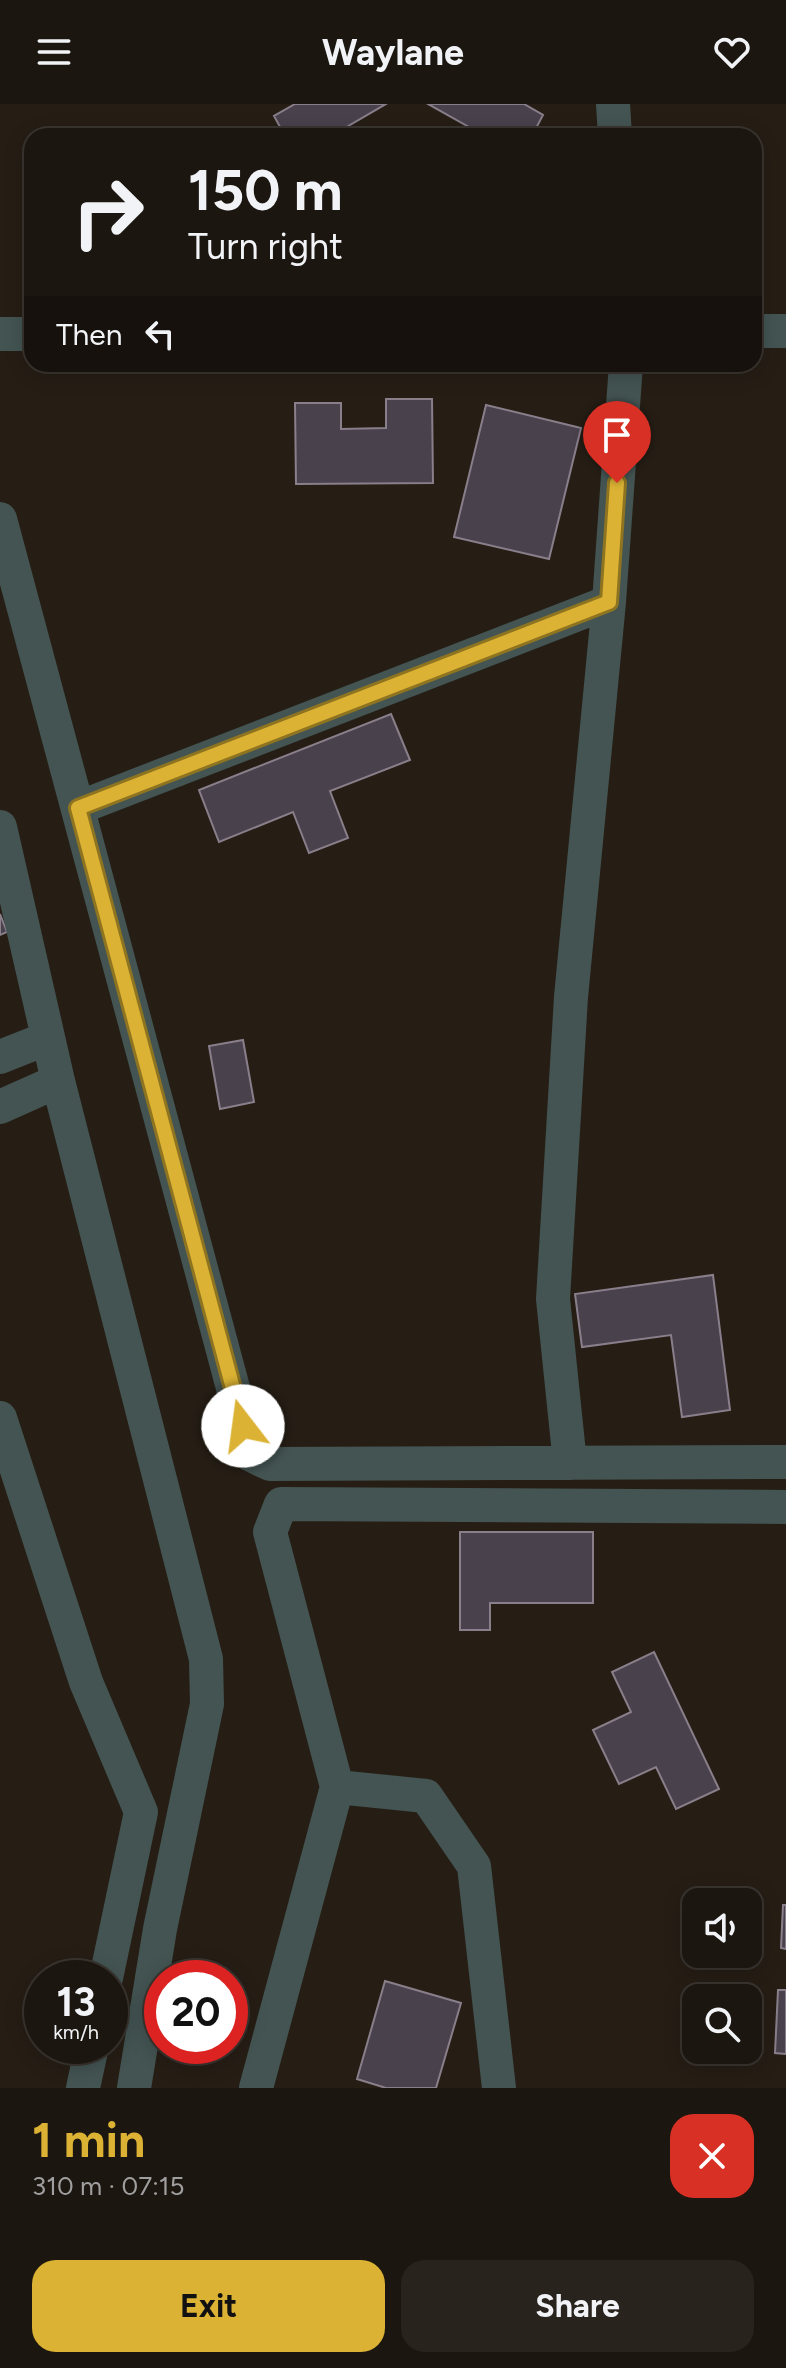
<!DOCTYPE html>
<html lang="en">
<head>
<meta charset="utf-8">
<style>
	:root { --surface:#1c1610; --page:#29231e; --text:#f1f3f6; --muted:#a09f9f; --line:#3a3530; --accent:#dbb233 }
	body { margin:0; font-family:Figtree,sans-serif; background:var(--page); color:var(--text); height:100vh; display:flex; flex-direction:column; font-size:30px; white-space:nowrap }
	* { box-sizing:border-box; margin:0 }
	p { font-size:26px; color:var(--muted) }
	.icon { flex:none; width:44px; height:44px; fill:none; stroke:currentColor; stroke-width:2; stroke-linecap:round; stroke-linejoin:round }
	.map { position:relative; height:1984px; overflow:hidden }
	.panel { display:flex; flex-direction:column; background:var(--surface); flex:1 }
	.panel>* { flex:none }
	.top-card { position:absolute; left:24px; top:24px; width:738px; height:244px; border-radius:24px; box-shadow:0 4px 20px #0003,0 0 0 2px var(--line); background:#1c1610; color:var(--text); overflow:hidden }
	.controls { position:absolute; left:682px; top:1784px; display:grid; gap:16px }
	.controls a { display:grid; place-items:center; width:80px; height:80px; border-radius:16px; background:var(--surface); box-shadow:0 4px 20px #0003,0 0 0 2px var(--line); font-size:40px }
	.speed { position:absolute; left:24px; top:1856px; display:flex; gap:16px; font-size:40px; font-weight:700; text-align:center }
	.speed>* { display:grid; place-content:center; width:104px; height:104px; border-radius:50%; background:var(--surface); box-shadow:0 4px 20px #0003,0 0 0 2px var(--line); line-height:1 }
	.speed small { font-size:20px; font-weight:400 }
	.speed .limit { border:12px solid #d22; background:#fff; color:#111 }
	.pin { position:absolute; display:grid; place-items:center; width:68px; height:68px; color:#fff; margin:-82px -34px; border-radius:50% 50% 50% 0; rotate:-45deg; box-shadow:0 0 8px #0007 }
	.pin .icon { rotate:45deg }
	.me { position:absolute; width:88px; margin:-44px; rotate:345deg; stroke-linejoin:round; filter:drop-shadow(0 0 6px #0008) }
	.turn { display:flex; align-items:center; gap:28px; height:168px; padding:0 32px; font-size:36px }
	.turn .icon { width:104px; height:104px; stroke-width:2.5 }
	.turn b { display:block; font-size:56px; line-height:68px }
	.then { display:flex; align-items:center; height:76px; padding:0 32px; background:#0003; gap:16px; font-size:30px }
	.round { display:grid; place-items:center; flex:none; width:84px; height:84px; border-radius:24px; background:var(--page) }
	.summary { display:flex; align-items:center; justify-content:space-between; height:136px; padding:0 32px }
	h1 { font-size:48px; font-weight:700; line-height:60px; color:var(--accent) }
	.primary-button { display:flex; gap:16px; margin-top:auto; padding:16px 32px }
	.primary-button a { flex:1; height:92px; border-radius:24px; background:var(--accent); color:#111; font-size:32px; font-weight:700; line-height:92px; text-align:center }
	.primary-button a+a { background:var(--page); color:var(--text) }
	header { display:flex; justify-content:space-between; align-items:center; height:104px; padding:0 32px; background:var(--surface); font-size:36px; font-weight:700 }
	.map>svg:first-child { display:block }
	.building { fill:#49414b; stroke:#897f8b; stroke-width:2 }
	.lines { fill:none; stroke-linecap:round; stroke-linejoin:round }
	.minor { stroke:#435452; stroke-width:34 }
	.route-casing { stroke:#8e7421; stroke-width:20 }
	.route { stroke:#dbb233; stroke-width:14 }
</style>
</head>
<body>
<header><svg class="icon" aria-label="menu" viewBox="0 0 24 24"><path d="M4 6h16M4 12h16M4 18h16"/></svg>Waylane<svg class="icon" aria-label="heart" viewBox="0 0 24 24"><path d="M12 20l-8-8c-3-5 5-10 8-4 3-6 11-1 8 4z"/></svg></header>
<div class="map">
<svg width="786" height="1984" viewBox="0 0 786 1984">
	<rect width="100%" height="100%" fill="#261e15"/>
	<path class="building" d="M295 0H386L331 32H285L274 12Z
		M428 0H524L543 11 532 32H485Z
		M386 295H432L433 379 296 380 295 299H341V325L386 324Z
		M486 301 581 324 549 455 454 433Z
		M391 610 410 656 330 687 348 734 309 749 293 708 219 738 199 686Z
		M0 810 7 828 0 831Z
		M243 936 254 998 220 1005 209 942Z
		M713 1171 730 1306 682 1313 671 1231 582 1243 575 1190Z
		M460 1428H593V1499H490V1526H460Z
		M654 1548 719 1685 676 1705 656 1663 619 1680 593 1626 631 1608 612 1568Z
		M783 1801H786V1845L781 1844Z
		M385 1877 461 1899 436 1984H386L357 1975Z
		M778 1886H786V1950L775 1949Z"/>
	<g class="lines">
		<path class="minor" d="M613 0 615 32
			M754 227H786
			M0 230H32
			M0 415 251 1351 270 1360 786 1358
			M78 704 609 498
			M0 723 58 977 206 1555 207 1600 160 1825 134 1984
			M0 953 48 934
			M0 1003 58 977
			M0 1314 86 1578 141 1708 106 1874
			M570 1359 553 1195 571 893 609 498 626 260
			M337 1683 426 1692 474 1762 499 1984
			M83 1984 92 1942
			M256 1984 337 1683 270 1428 281 1400 786 1403"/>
	</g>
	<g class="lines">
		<defs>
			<path id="route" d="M243 1322 78 704 609 498 617 379"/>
		</defs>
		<use href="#route" class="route-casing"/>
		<use href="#route" class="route"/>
	</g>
</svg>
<div class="controls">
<a><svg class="icon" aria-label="sound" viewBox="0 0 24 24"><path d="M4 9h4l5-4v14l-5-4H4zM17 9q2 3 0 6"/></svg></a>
<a><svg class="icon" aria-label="search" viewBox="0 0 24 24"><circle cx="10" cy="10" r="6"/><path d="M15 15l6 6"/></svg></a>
</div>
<div class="speed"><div>13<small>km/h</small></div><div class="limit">20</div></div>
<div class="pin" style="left:617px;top:379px;background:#d93025"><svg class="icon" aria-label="arrive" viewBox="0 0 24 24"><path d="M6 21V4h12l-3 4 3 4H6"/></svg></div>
<svg class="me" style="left:243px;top:1322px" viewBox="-20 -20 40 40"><circle r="19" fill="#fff"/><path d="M0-13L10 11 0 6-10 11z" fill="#dbb233"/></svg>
<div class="top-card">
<div class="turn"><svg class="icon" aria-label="right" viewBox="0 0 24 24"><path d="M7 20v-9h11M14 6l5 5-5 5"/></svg><div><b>150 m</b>Turn right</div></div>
<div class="then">Then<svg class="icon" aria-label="left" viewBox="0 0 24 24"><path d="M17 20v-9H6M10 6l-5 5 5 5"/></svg></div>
</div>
</div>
<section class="panel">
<div class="summary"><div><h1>1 min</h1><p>310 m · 07:15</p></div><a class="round" style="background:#d93025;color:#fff"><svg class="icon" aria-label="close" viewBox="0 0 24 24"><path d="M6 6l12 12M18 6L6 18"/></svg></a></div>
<div class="primary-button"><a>Exit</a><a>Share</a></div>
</section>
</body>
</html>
